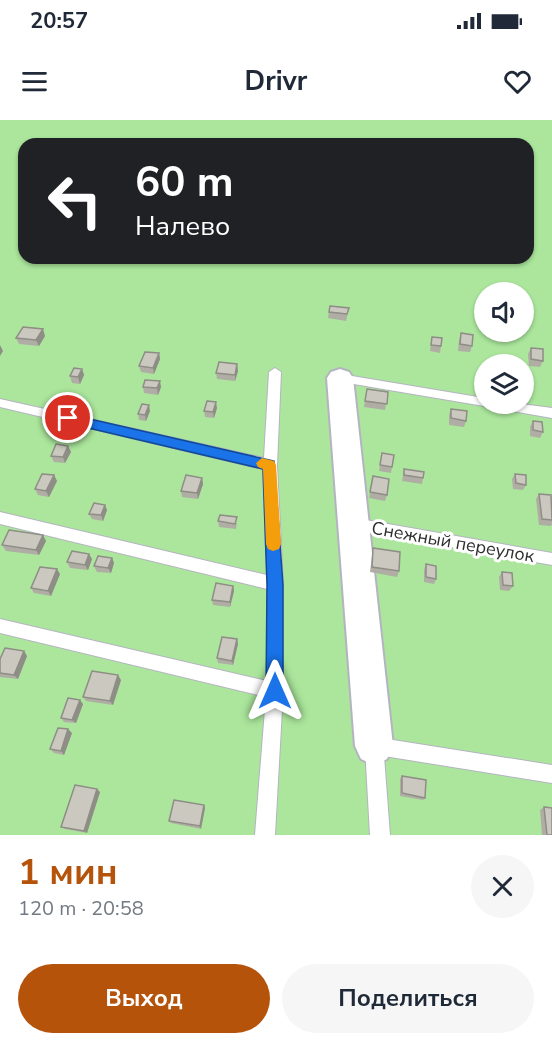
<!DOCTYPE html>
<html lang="ru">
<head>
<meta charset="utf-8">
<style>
	:root { --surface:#fff; --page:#f6f6f7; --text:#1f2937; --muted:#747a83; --accent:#b45309 }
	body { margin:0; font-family:"Nunito Sans",sans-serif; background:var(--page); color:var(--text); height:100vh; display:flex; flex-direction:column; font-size:22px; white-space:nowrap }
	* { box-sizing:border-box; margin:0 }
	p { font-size:20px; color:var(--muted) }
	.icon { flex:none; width:33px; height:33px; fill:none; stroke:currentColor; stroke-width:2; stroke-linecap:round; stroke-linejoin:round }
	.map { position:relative; height:715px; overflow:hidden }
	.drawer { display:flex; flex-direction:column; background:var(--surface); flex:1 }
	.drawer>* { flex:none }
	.top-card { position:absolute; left:18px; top:18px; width:516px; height:126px; border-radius:18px; box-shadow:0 2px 4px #0004; background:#202124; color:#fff; overflow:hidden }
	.buttons { position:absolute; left:474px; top:162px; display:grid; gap:12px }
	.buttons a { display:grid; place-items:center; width:60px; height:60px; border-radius:50%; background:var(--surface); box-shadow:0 2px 4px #0004; font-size:30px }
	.pin { position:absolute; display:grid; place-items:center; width:51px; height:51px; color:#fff; margin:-26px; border:3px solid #fff; border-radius:50%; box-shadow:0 2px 6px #0007 }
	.me { position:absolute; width:66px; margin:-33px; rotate:0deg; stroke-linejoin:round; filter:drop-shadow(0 0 4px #0008) }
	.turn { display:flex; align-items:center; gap:21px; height:126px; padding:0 18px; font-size:27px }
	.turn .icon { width:78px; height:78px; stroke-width:2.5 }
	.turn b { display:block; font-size:42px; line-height:51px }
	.round { display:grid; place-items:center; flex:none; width:63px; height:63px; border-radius:32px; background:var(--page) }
	.headline { display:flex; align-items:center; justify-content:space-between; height:102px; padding:0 18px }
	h1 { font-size:36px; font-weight:700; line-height:45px; color:var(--accent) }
	.primary-button { display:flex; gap:12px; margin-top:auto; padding:12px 18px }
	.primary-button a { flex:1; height:69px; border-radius:36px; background:var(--accent); color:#fff; font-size:24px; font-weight:700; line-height:69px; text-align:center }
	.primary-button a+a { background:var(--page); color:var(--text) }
	.status { display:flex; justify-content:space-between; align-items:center; height:42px; padding:0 30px; background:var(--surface); direction:ltr }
	.status svg { height:16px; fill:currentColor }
	header { display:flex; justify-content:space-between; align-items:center; height:78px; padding:0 18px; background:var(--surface); font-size:27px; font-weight:700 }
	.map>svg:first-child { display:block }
	.green { fill:#abe69c; fill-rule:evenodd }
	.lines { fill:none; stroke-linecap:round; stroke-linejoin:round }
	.lane-casing { stroke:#b4b4c1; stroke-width:2 }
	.street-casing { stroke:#b4b4c1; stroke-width:4 }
	.lane { fill:#fff; fill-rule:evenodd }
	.street { fill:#fff; fill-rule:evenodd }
	.wall { fill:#afada4 }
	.shaded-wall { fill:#8e8d86 }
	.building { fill:#cbc9bf; stroke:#8e8d86; stroke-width:1.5 }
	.route { fill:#1a73e8; stroke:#114b97; stroke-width:1.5 }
	.slow { fill:#f59e0b }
	.labels { text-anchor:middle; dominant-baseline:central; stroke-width:6; stroke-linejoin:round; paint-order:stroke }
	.street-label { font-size:18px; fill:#2e2e2e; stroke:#fff }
</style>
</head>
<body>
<div class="status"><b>20:57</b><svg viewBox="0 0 49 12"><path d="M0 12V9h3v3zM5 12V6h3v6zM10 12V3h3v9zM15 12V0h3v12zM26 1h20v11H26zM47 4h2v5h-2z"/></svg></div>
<header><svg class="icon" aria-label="menu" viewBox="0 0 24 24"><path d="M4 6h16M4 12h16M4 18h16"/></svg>Drivr<svg class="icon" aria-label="heart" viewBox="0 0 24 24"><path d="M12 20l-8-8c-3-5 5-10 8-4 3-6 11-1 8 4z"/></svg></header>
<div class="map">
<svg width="552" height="715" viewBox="0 0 552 715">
	<rect width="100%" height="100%" fill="#efebe0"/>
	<path class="green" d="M0 0H552V715H0ZM24 24H528V138H24ZM484 172H524V212H484ZM484 244H524V284H484Z"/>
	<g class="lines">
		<defs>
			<path id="lane" d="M275 248 281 252 277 345 283 464V571L275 715H255L266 577 0 513V499L267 561V469L0 404V392L267 455 263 349 0 287V279L264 338 269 252Z
				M340 254 484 278V284H521L552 288V298L495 288 489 284 484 286 336 261 334 258Z
				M354 398 552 433V445L354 410 349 408 347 404 349 400Z
				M374 617 552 645V663L384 636 390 715H370L365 626 368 620Z"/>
			<path id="street" d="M340 249 349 252 353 258 393 626 387 639 374 645 361 639 355 626 327 258 331 252Z"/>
		</defs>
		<use href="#lane" class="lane-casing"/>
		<use href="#street" class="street-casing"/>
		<use href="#lane" class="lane"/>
		<use href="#street" class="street"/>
	</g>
	<path class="wall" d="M349 188 346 201 328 198 329 192Z
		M461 213 472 226 470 232 458 231 459 220Z
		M45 216 39 226 19 224 16 218Z
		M432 217 441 226 440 233 430 231Z
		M531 228 543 241 540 247 529 246 528 234Z
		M159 233 160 239 154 254 141 252 139 246Z
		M237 244 238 251 235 261 217 259 216 253Z
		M82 249 84 255 80 264 72 263 70 256Z
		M143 267H161L158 275 144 273Z
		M367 269 388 272 385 290 364 287Z
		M217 288 214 298 205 297 204 291Z
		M451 289 466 301 464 307 449 305V295Z
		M150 291 146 301 139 300 138 294Z
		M533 301 543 312 540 318 530 316V307Z
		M68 326 71 332 65 343 54 342 51 336Z
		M382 333 392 347 391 353 379 351Z
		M404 349 423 358 422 364 402 361Z
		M515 354 526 365 523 370 513 369 512 359Z
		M54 355 57 361 49 377 38 375 35 369Z
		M373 356 387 375 385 381 369 378Z
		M202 358 203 364 198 379 182 377 181 371Z
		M539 374 552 382V404L551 406 539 405 536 379Z
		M107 390 103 401 92 399 89 394Z
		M218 401 237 403 236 409 219 407Z
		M43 415 46 421 39 435 6 431 2 425Z
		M373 428 399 451 397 457 370 452Z
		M112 438 114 443 111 453 97 452 94 446Z
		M92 439 88 450 70 448 67 442Z
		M426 444 436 459 434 464 424 462V450Z
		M502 452 513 466 509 471 500 470 499 457Z
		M60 454 51 476 34 473 31 468Z
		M233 466 234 471 230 487 213 485 212 480Z
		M237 519 238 524 233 545 218 543 217 538Z
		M24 531 27 536 18 559 0 557V539Z
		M121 560 113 585 86 581 83 577Z
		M83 584 76 603 64 602 61 598Z
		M72 613 64 635 54 633 50 629Z
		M402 656 425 678 423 680 400 676V659Z
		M97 669 100 672 87 713 65 709 61 707Z
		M204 685 205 688 201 709 171 703 169 701Z
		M544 687 552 715H542L540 690Z"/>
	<path class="shaded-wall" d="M43 209 45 216 39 226 36 220Z
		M0 225 3 231 0 236Z
		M159 233 160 239 154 254 153 248Z
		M237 244 238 251 235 261V255Z
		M82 249 84 255 80 264 78 257Z
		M160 261 161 267 158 275 157 268Z
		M216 282 217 288 214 298 213 292Z
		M149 285 150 291 146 301 145 295Z
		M68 326 71 332 65 343 63 337Z
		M54 355 57 361 49 377 46 371Z
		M202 358 203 364 198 379 197 373Z
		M105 385 107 390 103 401 101 395Z
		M43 415 46 421 39 435 36 430Z
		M89 434 92 439 88 450 85 445Z
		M112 438 114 443 111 453 108 448Z
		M57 449 60 454 51 476 48 471Z
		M233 466 234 471 230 487V482Z
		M237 519 238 524 233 545 232 541Z
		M24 531 27 536 18 559 14 555Z
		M118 555 121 560 113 585 110 581Z
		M80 580 83 584 76 603 72 600Z
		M68 609 72 613 64 635 61 631Z
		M97 669 100 672 87 713 84 711Z
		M204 685 205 688 201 709 200 706Z"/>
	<path class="building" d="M330 186 349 188 347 194 329 192Z
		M23 207 43 209 36 220 16 218Z
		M461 213 473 215 472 226 460 224Z
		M432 217 442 218 441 226 431 225Z
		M531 228 543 229V241L531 239Z
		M145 232 159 233 153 248 139 246Z
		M219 242 237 244 235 255 216 253Z
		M74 248 82 249 78 257 70 256Z
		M145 260 160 261 157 268 143 267Z
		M367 269 388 272 387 284 365 281Z
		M207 281 216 282 213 292 204 291Z
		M142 284 149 285 145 295 138 294Z
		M451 289 467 291 466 301 451 298Z
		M533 301 542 302 543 312 533 310Z
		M56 324 68 326 63 337 51 336Z
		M382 333 394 335 392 347 380 345Z
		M404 349 424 352 423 358 404 355Z
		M42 354 54 355 46 371 35 369Z
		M515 354 526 355V365L516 363Z
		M186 355 202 358 197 373 181 371Z
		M373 356 389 359 387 375 370 372Z
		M539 374 551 375 552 400 542 399Z
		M94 383 105 385 101 395 89 394Z
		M220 395 237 397 235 404 218 401Z
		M9 410 43 415 36 430 2 425Z
		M373 428 400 432 399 451 372 447Z
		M72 431 89 434 85 445 67 442Z
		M98 436 112 438 108 448 94 446Z
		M426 444 436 446V459L426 457Z
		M40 447 57 449 48 471 31 468Z
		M502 452 512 453 513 466 503 465Z
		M216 463 233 466 230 482 212 480Z
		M222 517 237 519 232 541 217 538Z
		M5 528 24 531 14 555 0 553V539Z
		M92 551 118 555 110 581 83 577Z
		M68 578 80 580 72 600 61 598Z
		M58 608 68 609 61 631 50 629Z
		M402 656 426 660 425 678 402 673Z
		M75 665 97 669 84 711 61 707Z
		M174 680 204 685 200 706 169 701Z
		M544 687 552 688V715H547Z"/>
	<path class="route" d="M68 294 274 341 283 465V571L281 577 275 580 269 577 266 571 267 465 263 349 63 302 61 298 63 295Z"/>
	<path class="slow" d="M262 338 274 341 276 345 281 424 279 429 273 431 268 429 266 424 263 349 258 347 256 343Z"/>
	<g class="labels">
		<g class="street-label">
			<text transform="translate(453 422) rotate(10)">Снежный переулок</text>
		</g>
	</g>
</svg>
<div class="buttons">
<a><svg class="icon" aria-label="sound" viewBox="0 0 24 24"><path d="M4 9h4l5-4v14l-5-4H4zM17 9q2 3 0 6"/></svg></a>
<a><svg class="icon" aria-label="layers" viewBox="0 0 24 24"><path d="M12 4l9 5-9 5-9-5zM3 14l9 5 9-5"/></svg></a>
</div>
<div class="pin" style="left:68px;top:298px;background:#d93025"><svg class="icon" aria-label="arrive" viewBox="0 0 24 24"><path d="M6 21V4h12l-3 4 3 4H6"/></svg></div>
<svg class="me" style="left:275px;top:571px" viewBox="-20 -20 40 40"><path d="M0-17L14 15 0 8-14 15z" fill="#1a73e8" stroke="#fff" stroke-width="4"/></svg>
<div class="top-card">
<div class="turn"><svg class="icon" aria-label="left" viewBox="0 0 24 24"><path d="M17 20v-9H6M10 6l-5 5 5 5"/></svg><div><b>60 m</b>Налево</div></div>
</div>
</div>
<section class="drawer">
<div class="headline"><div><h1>1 мин</h1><p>120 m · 20:58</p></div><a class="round"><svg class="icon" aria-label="close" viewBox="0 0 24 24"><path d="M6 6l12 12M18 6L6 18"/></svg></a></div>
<div class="primary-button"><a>Выход</a><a>Поделиться</a></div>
</section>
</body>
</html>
